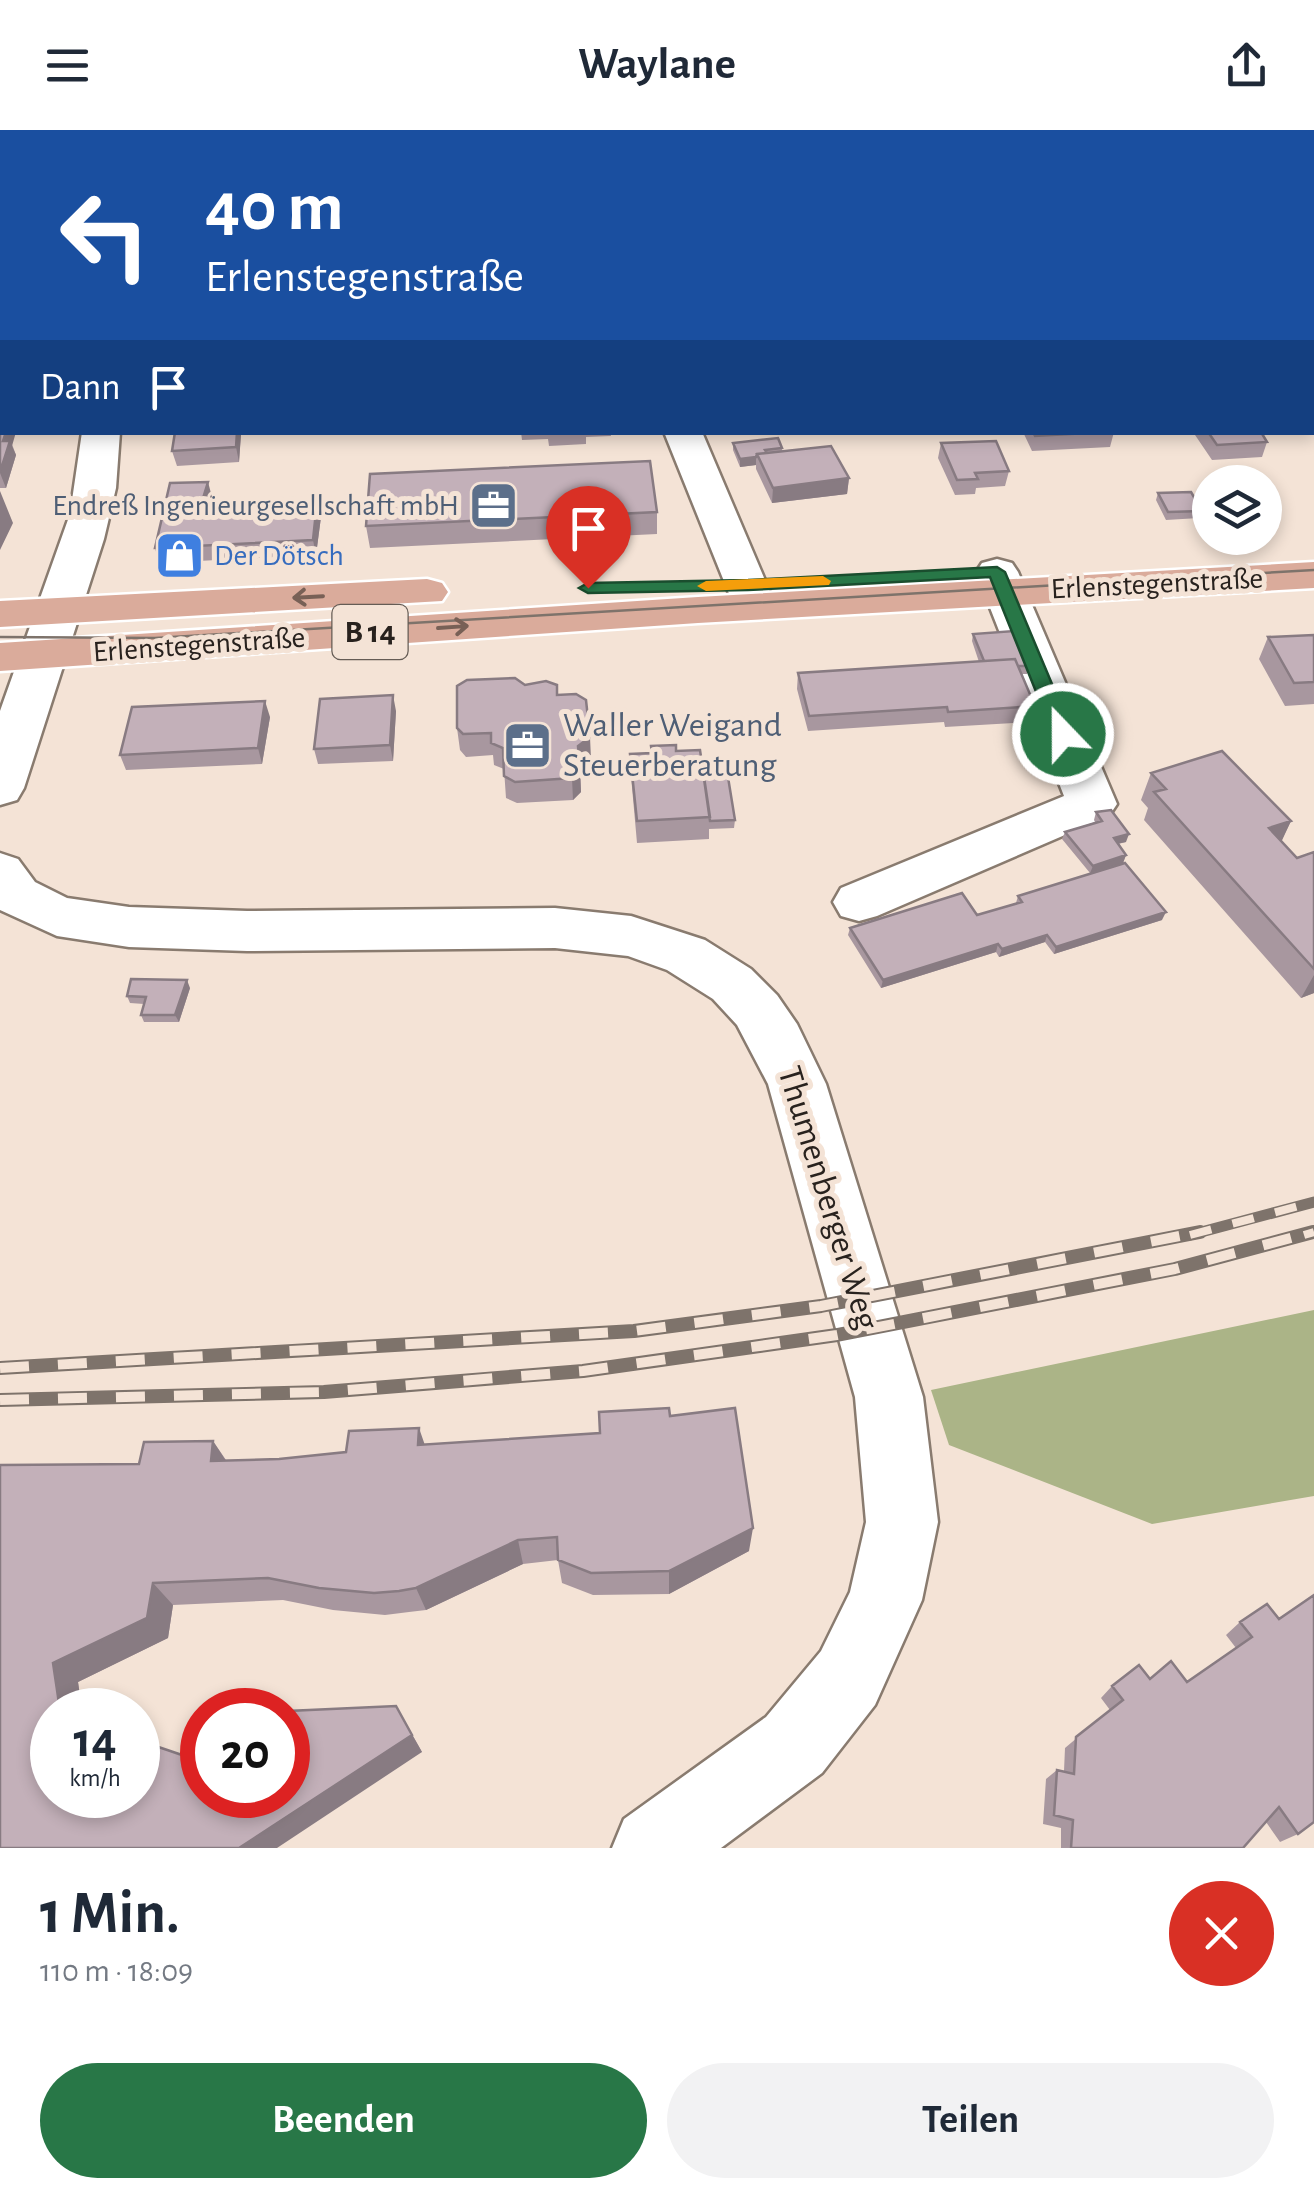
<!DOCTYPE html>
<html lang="de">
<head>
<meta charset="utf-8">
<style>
	:root { --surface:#fff; --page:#f2f2f3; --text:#1f2937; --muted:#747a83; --accent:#287747 }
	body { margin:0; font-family:"Alegreya Sans",sans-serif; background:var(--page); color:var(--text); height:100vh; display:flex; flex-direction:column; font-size:38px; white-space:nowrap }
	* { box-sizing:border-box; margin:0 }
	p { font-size:32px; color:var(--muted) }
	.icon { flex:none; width:55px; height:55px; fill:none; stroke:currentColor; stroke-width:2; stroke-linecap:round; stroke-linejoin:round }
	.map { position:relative; height:1718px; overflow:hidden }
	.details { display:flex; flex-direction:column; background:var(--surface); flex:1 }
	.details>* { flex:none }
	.top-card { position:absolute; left:0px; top:0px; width:1315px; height:305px; box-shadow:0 5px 15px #0003; background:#1a4fa0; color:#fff; overflow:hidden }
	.tools { position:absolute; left:1192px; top:335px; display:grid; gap:20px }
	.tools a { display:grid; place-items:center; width:90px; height:90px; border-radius:50%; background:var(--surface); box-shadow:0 5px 15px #0003; font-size:50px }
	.speed { position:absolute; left:30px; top:1558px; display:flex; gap:20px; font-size:50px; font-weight:700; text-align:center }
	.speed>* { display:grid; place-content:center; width:130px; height:130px; border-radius:50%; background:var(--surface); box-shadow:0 5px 15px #0003; line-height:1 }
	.speed small { font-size:25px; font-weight:400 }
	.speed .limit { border:15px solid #d22; background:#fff; color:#111 }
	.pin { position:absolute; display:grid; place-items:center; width:85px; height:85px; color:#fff; margin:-102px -42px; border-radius:50% 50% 50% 0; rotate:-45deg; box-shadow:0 0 10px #0007 }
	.pin .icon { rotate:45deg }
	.me { position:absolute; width:110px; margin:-55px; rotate:338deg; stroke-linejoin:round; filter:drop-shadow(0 0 8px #0008) }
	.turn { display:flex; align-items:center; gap:35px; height:210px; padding:0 40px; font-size:45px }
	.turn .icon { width:130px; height:130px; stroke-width:2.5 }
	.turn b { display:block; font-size:70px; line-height:85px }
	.then { display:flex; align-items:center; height:95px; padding:0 40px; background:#0003; gap:20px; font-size:38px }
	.round { display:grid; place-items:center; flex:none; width:105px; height:105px; border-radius:52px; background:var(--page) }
	.overview { display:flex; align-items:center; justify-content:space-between; height:170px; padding:0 40px }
	h1 { font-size:60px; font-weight:700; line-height:75px }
	.button { display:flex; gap:20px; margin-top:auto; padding:20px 40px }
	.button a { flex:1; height:115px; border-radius:60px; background:var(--accent); color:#fff; font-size:40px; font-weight:700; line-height:115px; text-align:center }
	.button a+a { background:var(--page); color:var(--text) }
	header { display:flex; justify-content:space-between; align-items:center; height:130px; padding:0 40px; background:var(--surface); font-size:45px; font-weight:700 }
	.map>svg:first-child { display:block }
	.forest { fill:#abb487 }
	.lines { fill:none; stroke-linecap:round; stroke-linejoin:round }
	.minor-casing { stroke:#897b6f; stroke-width:5 }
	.major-casing { stroke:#fff; stroke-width:5 }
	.minor { fill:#fff; fill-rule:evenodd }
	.major { fill:#daab9b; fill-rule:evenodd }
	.tram { stroke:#7e736b; stroke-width:2.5 }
	.rail-far1-casing { stroke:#7e736b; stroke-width:11 }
	.rail-casing { stroke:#7e736b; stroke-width:14 }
	.rail-far1 { stroke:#f4e3d6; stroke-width:8; stroke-dasharray:22; stroke-linecap:butt }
	.rail { stroke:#f4e3d6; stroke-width:10; stroke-dasharray:29; stroke-linecap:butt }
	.wall { fill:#a8979f }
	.shaded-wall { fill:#887b82 }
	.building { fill:#c3b0b9; stroke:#887b82; stroke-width:2.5 }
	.oneway { stroke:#786056 }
	.route { fill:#287747; stroke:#1a4d2e; stroke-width:2.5 }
	.slow { fill:#f59e0b }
	.labels { text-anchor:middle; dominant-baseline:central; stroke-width:10; stroke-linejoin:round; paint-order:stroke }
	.far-service-label { font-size:30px; fill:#4e5e75; stroke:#f4e3d6; text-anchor:end }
	.far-shop-label { font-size:30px; fill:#366cbe; stroke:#f4e3d6; text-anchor:start }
	.far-street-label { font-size:30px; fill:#28221e; stroke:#f4e3d6 }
	.shield { fill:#f4e3d6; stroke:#655c55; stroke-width:2.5 }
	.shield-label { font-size:32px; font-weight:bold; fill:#28221e }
	.service-label { font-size:35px; fill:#4e5e75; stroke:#f4e3d6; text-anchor:start }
	.street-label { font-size:35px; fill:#28221e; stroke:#f4e3d6 }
</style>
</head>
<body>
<header><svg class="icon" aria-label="menu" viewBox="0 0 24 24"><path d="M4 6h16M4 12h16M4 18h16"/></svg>Waylane<svg class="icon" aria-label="share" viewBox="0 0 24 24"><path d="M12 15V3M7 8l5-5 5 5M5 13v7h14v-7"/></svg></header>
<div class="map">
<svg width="1314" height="1718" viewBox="0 0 1314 1718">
	<rect width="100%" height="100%" fill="#f4e3d6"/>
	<path class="forest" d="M1314 1180V1366L1152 1394 949 1315 931 1260Z"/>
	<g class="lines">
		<defs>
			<path id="minor" d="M544 0H572V2H544Z
				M1025 0H1054L1055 2H1027Z
				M0 13 2 14V33L0 32Z
				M0 156H2V176H0Z
				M1312 182H1314V202H1312Z
				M82 302H120L116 358 104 409 24 658 17 670 0 675V581L70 384Z
				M664 302H702L776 476 770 485 755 489 740 485 734 476Z
				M997 429 1012 433 1018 442 1117 674 1109 686 877 786 859 791 841 786 833 772 841 758 1064 666 976 442 982 433Z
				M0 723 18 729 35 752 67 768 129 777 247 781 555 778 631 786 705 810 751 839 777 865 797 894 826 954 923 1267 938 1392 922 1470 875 1575 822 1643 721 1718H612L624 1689 766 1587 821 1521 850 1462 866 1392 855 1267 768 954 737 895 713 869 667 840 628 826 555 818 247 821 129 817 57 806 0 780Z"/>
			<path id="major" d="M1314 432V458L698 493 0 541V513L698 467Z
				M427 449 442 453 448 462 442 471 0 497V471Z"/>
		</defs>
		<use href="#minor" class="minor-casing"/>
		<use href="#major" class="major-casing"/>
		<use href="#minor" class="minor"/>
		<use href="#major" class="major"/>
		<path class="tram" d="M0 507 155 508 1314 440"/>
		<defs>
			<path id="rail-far1" d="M1190 1105 1314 1072
				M1304 1105 1314 1102"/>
			<path id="rail" d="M0 1238 634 1201 821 1176 1200 1102
				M0 1270 324 1262 583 1241 837 1205 1175 1139 1313 1102"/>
		</defs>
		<use href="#rail-far1" class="rail-far1-casing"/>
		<use href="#rail" class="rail-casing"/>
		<use href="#rail-far1" class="rail-far1"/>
		<use href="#rail" class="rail"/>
	</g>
	<path class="wall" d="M204 0H275V2H204Z
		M318 0H393V2H318Z
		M604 0H672V2H604Z
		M0 172H2V226H0Z
		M0 227H2V267L0 268Z
		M0 282 16 325 6 358H0Z
		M175 302H241L239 332 177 336 172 321Z
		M521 302H610L611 306 586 307V314L549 316 548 309 522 310Z
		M1023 302H1114L1110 317 1032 321Z
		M1193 302H1261L1267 312 1262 327 1212 330Z
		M733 313 782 318V321L849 348 847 364 772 373 756 339V335L740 337 733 320Z
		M941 313 1009 341 1005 356 976 358 975 364 955 365 938 328Z
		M1158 363 1202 381 1199 388 1166 390 1156 370Z
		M212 367 209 377 317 372 321 387 316 425 159 433 155 418Z
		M657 382V404L370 418 366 396Z
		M973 504 1029 536 1027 544H1021L1035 576 1031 592 945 597 944 592 808 601 797 559 798 543 979 532 972 511Z
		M1314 505V574L1285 576 1259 529 1268 507Z
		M525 555 557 565 591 629 580 637 581 662 573 670 517 673 506 668 504 639 494 635 493 625 466 627 460 620 457 598Z
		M396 581 393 631 318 634 314 619Z
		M270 587 262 634 126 640 120 625Z
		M630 624 703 642 735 690 734 698 709 699V709L637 713 631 646Z
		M1151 643 1291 691 1281 711 1297 728 1314 722V863L1301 868 1144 690 1148 678 1141 670Z
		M1096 682 1126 712 1118 714 1126 725 1123 733 1090 743 1062 709 1065 702 1095 692 1094 690Z
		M1018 766 1162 790 1054 824 1045 812 999 827 996 822 881 858 848 805 850 798 977 785 1016 773Z
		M190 858 179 892H144L141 885 144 874 130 873 127 866Z
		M670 1286 749 1421 669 1464 593 1465 562 1453 558 1430 523 1434 426 1480 409 1482 385 1485 333 1480 283 1470 173 1475 168 1508 78 1552 82 1580H52V1665L185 1626 396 1576 422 1622 0 1718 139 1334 213 1311 226 1330 279 1329 424 1314 600 1303Z
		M1267 1474 1298 1704 1280 1712 1266 1692 1243 1718H1061V1698L1043 1694 1046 1649 1057 1640 1064 1641 1065 1618 1110 1580 1101 1568 1112 1556 1150 1549 1187 1552 1236 1518 1226 1505 1240 1492Z"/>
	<path class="shaded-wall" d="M741 0H772L741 2Z
		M6 302H16L12 316 16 325 6 358 0 343 3 311Z
		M237 302H241V305L239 332 236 317Z
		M756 327V335L740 337V329Z
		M849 348 847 364 772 373 773 358Z
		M208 352 212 367 204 393 200 378Z
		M0 361 13 393 0 420Z
		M317 372 321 387 316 425 313 410Z
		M393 565 396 581 393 631 390 615Z
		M265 571 270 587 262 634 258 618Z
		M590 607 591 629 579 638 578 616Z
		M580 640 581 662 573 670 572 648Z
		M1291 691 1278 719 1269 698Z
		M1129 704 1126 712 1111 715 1114 708Z
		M1126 725 1123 733 1090 743 1093 736Z
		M1166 782 1162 790 1054 824 1056 817Z
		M1047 805 1045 812 999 827 1002 819Z
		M998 814 996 822 881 858 883 850Z
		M1314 845V863L1301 868Z
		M187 850 190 858 179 892 175 885Z
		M419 1298 428 1324 418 1315Z
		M213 1311 230 1337 211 1331Z
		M753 1398 749 1421 669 1464V1441Z
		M518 1410 523 1434 426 1480 416 1458Z
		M153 1453 173 1475 168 1508 78 1552 82 1580H60L53 1533Z
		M396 1576 422 1622 277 1718H239Z"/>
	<path class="building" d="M141 0H161V2H110Z
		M204 0H266L204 2Z
		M795 0H802L803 2H772Z
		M1000 0H1030L1032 2H979Z
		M0 172H2V194L0 195Z
		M1312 196 1314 197V231L1312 230Z
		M0 202H2V218H0Z
		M0 227H2V252H0Z
		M0 282H2V302H6L3 311H10L0 342Z
		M175 302H237L236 317 172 321Z
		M1033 302H1106L1035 306Z
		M1208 302H1261L1267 312 1217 315Z
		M778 308 782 318 765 320 767 323 757 324 756 327 740 329 733 313Z
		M996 311 1009 341 975 343 978 349 957 350 941 313Z
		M831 316 849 348 773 358 757 324Z
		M650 331 657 382 366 396 370 344Z
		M208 352 200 378 317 372 313 410 155 418 170 353Z
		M1191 362 1202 381 1168 382 1158 363Z
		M1014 501 1029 536H1018L1015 529 984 531 973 504Z
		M1314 505V552L1294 553 1268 507Z
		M1015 529 1035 576 948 582 947 577 809 586 798 543Z
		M515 548 525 555 546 551 557 555V565L576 564 586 570 590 607 578 616 580 640 572 648 515 652 504 646 503 618 491 613V603L463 604 457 598V556L467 550Z
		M393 565 390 615 314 619 320 569Z
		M265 571 258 618 120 625 132 577Z
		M676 615V621L700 620 710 687 637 691 630 624 652 623 651 616Z
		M1222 621 1291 691 1269 698 1297 728 1314 722V839L1154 662 1166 659 1151 643Z
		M727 641 735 690 710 691 703 642Z
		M1111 680 1129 704 1114 708 1126 725 1093 736 1065 702 1102 691 1096 682Z
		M1125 733 1166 782 1056 817 1047 805 1002 819 998 814 883 850 850 798 962 763 977 785 1022 772 1018 766Z
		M131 849 187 850 175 885H141L146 867 127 866Z
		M669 1278 670 1286 735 1278 753 1398 669 1441 591 1443 558 1430 557 1407 518 1410 416 1458 399 1461 374 1463 319 1458 268 1448 153 1453 147 1488 53 1533 60 1580H52V1665H138V1610L185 1626 202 1615V1665H288V1581L396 1576 412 1605 239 1718H0V1335L139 1334 144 1312 213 1311 211 1331 279 1329 346 1322 349 1301 419 1298 418 1315 600 1303 599 1282Z
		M1314 1465V1692L1298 1704 1279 1677 1243 1718H1071L1073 1690 1054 1685 1057 1640 1074 1644 1076 1607 1123 1570 1112 1556 1139 1535 1150 1549 1171 1531 1187 1552 1252 1507 1240 1492 1267 1474 1279 1489Z"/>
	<defs><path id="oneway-shaft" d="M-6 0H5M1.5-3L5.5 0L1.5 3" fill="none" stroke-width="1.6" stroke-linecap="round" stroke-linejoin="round" transform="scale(2.5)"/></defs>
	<g class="oneway">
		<use href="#oneway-shaft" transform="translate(308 467) rotate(177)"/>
		<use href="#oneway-shaft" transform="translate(453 497) rotate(-4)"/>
	</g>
	<path class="route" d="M997 437 1005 442 1073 604 1070 608 1063 610 1053 604 990 447 748 460 588 463 579 458 588 453 748 450Z"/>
	<path class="slow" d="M823 446 831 451 829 455 706 461 697 456 706 451Z"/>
	<defs>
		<symbol id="office-square" viewBox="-11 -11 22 22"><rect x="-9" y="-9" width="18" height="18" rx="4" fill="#5c6f8a" stroke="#f4e3d6"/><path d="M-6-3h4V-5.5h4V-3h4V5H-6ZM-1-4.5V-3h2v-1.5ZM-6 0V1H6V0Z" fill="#fff"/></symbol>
		<symbol id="shop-square" viewBox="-11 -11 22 22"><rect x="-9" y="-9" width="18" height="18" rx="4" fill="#3f7fe0" stroke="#f4e3d6"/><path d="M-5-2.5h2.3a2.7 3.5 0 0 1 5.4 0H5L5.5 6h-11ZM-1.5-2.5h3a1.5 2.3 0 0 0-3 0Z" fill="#fff"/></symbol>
	</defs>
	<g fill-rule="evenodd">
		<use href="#office-square" x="466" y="348" width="55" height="55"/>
		<use href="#shop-square" x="152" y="398" width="55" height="55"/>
		<use href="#office-square" x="500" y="588" width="55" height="55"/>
	</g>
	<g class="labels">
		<g class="far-service-label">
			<text x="459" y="376">Endreß Ingenieurgesellschaft mbH</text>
		</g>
		<g class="far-shop-label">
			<text x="214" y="426">Der Dötsch</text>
		</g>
		<g class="far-street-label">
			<text transform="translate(1157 454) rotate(-3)">Erlenstegenstraße</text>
			<text transform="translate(199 515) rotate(-4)">Erlenstegenstraße</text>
		</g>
		<rect class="shield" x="332.5" y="475" width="75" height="54" rx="8"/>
		<g class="shield-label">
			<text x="370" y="502">B 14</text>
		</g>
		<g class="service-label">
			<text x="563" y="595">Waller Weigand<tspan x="563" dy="40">Steuerberatung</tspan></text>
		</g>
		<g class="street-label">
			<text transform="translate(828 1068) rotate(73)">Thumenberger Weg</text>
		</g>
	</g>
</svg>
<div class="tools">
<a><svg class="icon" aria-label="layers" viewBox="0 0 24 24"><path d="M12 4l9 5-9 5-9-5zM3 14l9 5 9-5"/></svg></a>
</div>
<div class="speed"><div>14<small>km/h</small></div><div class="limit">20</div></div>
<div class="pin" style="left:588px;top:458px;background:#d93025"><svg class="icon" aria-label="arrive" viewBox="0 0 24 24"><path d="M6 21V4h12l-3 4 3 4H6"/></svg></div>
<svg class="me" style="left:1063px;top:604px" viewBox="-20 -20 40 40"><circle r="17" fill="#287747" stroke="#fff" stroke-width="3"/><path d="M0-11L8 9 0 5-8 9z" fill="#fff"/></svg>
<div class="top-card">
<div class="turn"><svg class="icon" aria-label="left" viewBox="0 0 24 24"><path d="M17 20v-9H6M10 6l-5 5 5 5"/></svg><div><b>40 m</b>Erlenstegenstraße</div></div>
<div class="then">Dann<svg class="icon" aria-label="arrive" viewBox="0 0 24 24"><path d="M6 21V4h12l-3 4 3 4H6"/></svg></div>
</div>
</div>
<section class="details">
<div class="overview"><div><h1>1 Min.</h1><p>110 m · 18:09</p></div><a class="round" style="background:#d93025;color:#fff"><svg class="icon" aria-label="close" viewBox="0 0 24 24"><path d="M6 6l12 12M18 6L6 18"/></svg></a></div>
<div class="button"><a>Beenden</a><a>Teilen</a></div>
</section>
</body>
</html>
